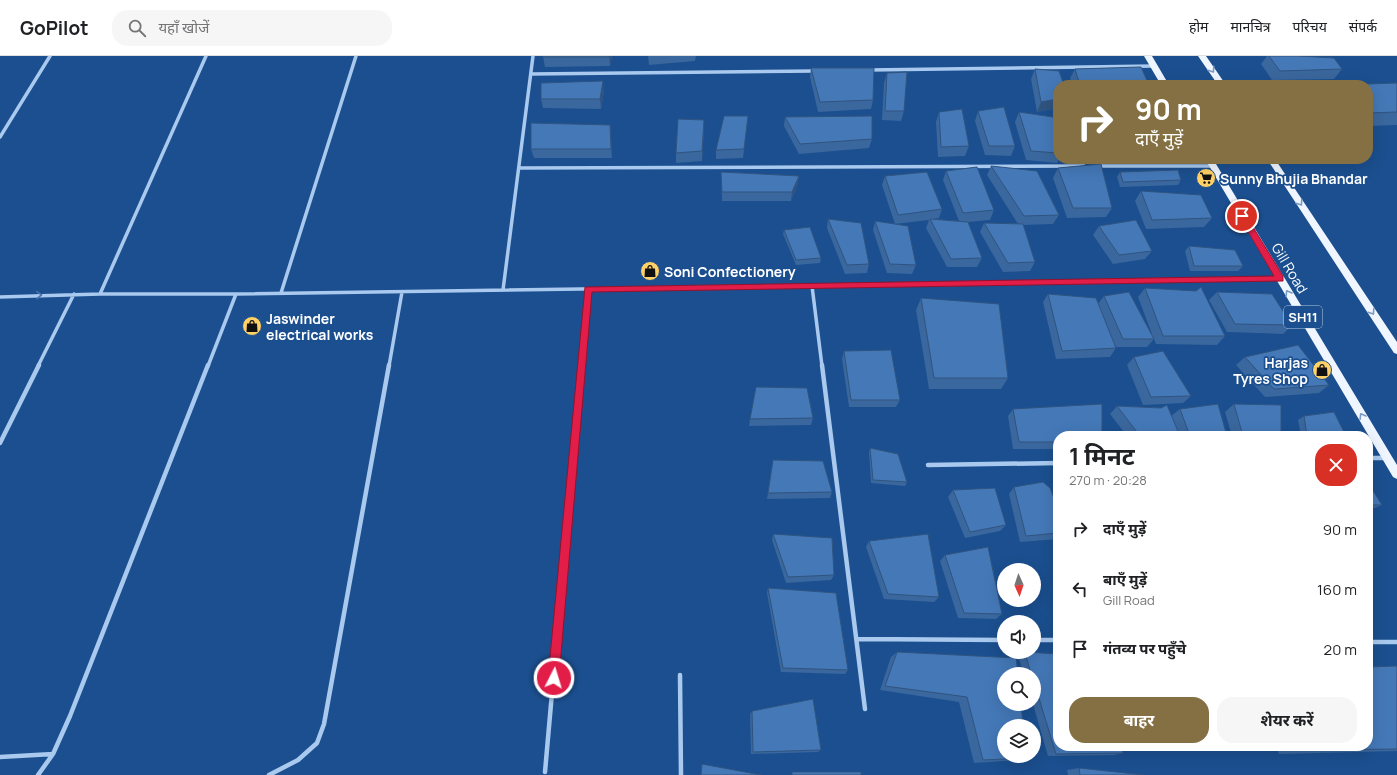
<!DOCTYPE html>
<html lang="hi">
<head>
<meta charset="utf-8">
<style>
	:root { --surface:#fff; --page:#f6f6f6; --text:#202124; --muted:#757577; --line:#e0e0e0; --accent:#847042 }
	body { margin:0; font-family:Manrope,"Noto Sans Devanagari",sans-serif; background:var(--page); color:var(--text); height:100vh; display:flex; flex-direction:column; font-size:15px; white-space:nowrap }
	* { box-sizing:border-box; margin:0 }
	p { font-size:13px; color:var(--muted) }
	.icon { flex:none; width:22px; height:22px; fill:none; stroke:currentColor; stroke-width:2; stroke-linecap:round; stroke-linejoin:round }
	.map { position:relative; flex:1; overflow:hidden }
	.panel { position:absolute; left:1053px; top:375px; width:320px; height:320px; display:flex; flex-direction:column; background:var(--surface); border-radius:16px; box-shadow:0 4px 16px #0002 }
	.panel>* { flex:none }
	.guide { position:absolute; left:1053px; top:24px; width:320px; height:84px; border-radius:16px; box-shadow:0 4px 16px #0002; background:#847042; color:#fff; overflow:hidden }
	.needle { width:26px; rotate:177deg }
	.buttons { position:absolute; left:997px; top:507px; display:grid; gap:8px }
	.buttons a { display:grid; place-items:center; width:44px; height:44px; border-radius:50%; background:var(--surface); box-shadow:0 4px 16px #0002; font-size:20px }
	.pin { position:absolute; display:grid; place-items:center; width:34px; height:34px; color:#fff; margin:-17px; border:2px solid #fff; border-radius:50%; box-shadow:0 1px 4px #0007 }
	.me { position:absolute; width:44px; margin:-22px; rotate:5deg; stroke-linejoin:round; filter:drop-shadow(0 0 3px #0008) }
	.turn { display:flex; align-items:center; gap:14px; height:84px; padding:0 16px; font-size:18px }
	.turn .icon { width:52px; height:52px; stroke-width:2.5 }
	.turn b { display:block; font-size:28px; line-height:34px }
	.round { display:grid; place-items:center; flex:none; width:42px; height:42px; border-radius:16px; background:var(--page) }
	.overview { display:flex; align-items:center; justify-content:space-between; height:68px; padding:0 16px }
	h1 { font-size:24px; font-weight:700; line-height:30px }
	.button { display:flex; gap:8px; margin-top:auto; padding:8px 16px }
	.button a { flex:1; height:46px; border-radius:16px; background:var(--accent); color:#fff; font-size:16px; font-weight:700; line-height:46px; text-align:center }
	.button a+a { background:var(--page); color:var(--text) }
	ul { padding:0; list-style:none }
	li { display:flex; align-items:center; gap:12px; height:60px; padding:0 16px }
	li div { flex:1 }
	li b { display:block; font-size:15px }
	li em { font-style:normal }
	header { display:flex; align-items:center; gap:24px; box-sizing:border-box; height:56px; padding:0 20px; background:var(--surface); border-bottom:1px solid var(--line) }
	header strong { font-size:19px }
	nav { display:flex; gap:22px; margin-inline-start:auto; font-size:14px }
	.search { width:280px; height:36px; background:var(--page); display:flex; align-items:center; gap:10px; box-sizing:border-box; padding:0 14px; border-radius:16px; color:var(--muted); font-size:15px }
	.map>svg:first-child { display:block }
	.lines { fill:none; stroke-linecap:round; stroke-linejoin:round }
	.minor-far1 { stroke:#a9c9ee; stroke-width:3.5 }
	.minor { stroke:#a9c9ee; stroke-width:4.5 }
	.primary { fill:#f0f6ff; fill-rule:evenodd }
	.wall { fill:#3a679d }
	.shaded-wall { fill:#305480 }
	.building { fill:#4478b7; stroke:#305480 }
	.oneway { stroke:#7b9ac1 }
	.oneway2 { stroke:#4674ac }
	.route { fill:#e11d48; stroke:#92132f }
	.labels { text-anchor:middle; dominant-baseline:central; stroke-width:3.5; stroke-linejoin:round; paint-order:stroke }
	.shield { fill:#1b4f8f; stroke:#bbcadd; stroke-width:1 }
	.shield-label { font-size:13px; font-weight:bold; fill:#fff }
	.poi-label { font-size:14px; font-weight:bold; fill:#fff; stroke:#1b4f8f; text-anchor:start }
	.street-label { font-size:14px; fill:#fff; stroke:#1b4f8f }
</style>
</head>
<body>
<header>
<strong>GoPilot</strong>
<div class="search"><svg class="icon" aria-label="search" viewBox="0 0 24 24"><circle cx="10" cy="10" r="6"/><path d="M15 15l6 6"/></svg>यहाँ खोजें</div>
<nav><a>होम</a><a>मानचित्र</a><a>परिचय</a><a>संपर्क</a></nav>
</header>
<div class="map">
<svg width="1397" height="719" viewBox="0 0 1397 719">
	<rect width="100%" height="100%" fill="#1b4f8f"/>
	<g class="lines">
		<path class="minor-far1" d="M868 14 1154 10
			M531 18 815 15
			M0 81 50 0
			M1097 110H1213
			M519 112 1084 110
			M812 230 822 310
			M503 234 533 0
			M281 237 356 0
			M100 238 206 0
			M0 241 100 238H236
			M38 310 74 238
			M208 310 236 238 1280 223
			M389 310 402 236
			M581 310 588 233"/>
		<path class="minor" d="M822 309 865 653
			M0 387 39 309
			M1368 402H1387
			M928 409 1058 407
			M857 583 1004 584
			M1034 584H1058
			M1368 586H1397
			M680 619 681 719
			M0 701 53 698
			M545 716 581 309
			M38 719 53 698 70 660 208 309
			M269 719 298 704 317 687 324 668 389 309"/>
		<path class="primary" d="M1144 0H1152L1169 29H1161Z
			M1198 0H1206L1226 29H1218Z
			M1205 103H1213L1397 409V423L1393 421Z
			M1267 103H1275L1397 286V298L1394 297Z"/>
	</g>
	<path class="wall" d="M612 0 610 10 545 11 543 1Z
		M648 0H696L695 5 649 9Z
		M1267 0H1298L1342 13 1334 23 1272 24 1261 8Z
		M811 12 873 44 871 53 818 56 810 21Z
		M1035 13 1058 29V52L1037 56 1031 23Z
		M1075 13 1149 29H1072L1070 22Z
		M887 17 904 55 901 65 882 64 884 27Z
		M1397 27V69L1368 70V29Z
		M604 35 601 53 543 52 541 43Z
		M978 55 1015 90 1011 100 985 99 975 65Z
		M939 56 969 90 965 100 938 101 936 66Z
		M1019 56 1058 80V103H1059L1057 107 1026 104 1015 66Z
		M748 60 743 102 716 103V94Z
		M785 61 872 83 869 92 799 98 784 70Z
		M610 69 611 79 612 102H534L531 93Z
		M704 73 702 105 676 107V97Z
		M1074 103H1115L1075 104Z
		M991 110 1059 159 1053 168 1023 169 1035 206 1030 215 1003 216 980 176 984 167 1018 168 987 119Z
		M1058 112 1112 152 1106 161 1067 162 1053 122Z
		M946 115 994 154 990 164 968 166 982 202 977 211H947L926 172 929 164 895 168 882 129 885 120 942 153 939 162 934 163 959 165 943 124Z
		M721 116 799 120 797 130 791 145H722Z
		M1120 116 1181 124 1178 129 1120 131 1117 121Z
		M1141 135 1212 162 1204 171 1146 173 1135 145Z
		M828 163 869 208 867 217 845 218 827 172Z
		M875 165 916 209 912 218 887 217 873 174Z
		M1099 170 1152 195 1145 203 1113 208 1093 179Z
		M784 174 821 202 820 207 796 209 783 178Z
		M1189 190 1243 210 1238 215H1190L1185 195Z
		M1145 232 1225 280 1217 289 1156 288 1154 283 1147 291H1116L1112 283 1116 292 1110 301 1056 303 1043 246 1048 238 1098 248 1104 240 1152 278 1138 241Z
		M1217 236 1292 269 1283 278 1227 276 1209 244Z
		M921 242 1008 322 1001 333H929L916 254Z
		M844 295 900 344 896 351H849L842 303Z
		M1134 301 1191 340 1183 347 1143 349 1127 309Z
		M1245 301 1329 329 1319 337 1265 341 1236 309Z
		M1234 348 1281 380H1232L1225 356Z
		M1117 350 1161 352 1171 360 1180 353 1227 380H1127L1110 358Z
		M1013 353 1058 380V393H1013L1008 360Z
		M1304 360 1346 380H1301L1298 364Z
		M813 362 811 369 749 370 750 363Z
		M870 392 907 426 905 430 871 427 869 396Z
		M773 404 832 436 830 442 767 443Z
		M1368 427 1382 449 1375 452H1368Z
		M1014 431 1058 453V483L1020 486 1009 438Z
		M953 434 1006 469 1000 475 965 482 948 441Z
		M773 478 834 519 831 524 786 527 772 484Z
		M869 485 939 541 934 546 884 543 866 491Z
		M945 499 1002 558 996 563 958 562 940 505Z
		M768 532 848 614 845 618 781 616 767 537Z
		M897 596 1016 602 1027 702 1017 704 974 707 959 646 880 634 891 601Z
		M1025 596 1123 697 1114 699 1048 700 1033 648H1034V618H1024L1018 600Z
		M1397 610V695L1279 698 1276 690H1368Z
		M752 655 821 694 818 696 751 698 750 658Z
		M1187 690H1259L1251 692Z
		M1079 712 1144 719H1068L1067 714Z"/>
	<path class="shaded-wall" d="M609 0H612L610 10Z
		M603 25 604 35 601 53 600 43Z
		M1058 43V52L1037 56 1041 46Z
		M704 64V73L702 105V95Z
		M610 69 611 79 612 102 611 93Z
		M799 120 797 130 791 145 792 136Z"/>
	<path class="building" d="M543 0H609V1H543Z
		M1269 0H1298L1334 2 1342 13 1280 15Z
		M1141 11 1149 29H1080L1075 13Z
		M811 12H874L873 44 820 46Z
		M1035 13 1059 15 1064 29H1058V43L1041 46Z
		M907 16 904 55H885L887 17Z
		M603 25 600 43H541V27Z
		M1397 27V56L1368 57V29H1338Z
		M1004 51 1015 90H989L978 55Z
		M962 53 969 90 941 91 939 56Z
		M1019 56 1053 61 1058 80V97L1031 95Z
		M724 60H748L744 93 716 94Z
		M872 60V83L800 88 785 61Z
		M678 63 704 64 702 95 676 97Z
		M531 67 610 69 611 93H531Z
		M1101 108 1112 152H1073L1058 112Z
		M991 110 1037 115 1059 159 1024 160Z
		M977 111 994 154 963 157 946 115Z
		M1178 114 1181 124 1123 126 1120 116Z
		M721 116 799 120 792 136H722Z
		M927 116 942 153 898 159 885 120Z
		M1141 135 1201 139 1212 162 1152 164Z
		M828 163 861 167 869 208 847 209Z
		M930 163 968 166 982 202 951 203Z
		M1136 164 1152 195 1119 199 1099 170Z
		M875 165 908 170 916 209 890 208Z
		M984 167 1023 168 1035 206 1008 207Z
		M810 171 821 202 796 204 784 174Z
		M1189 190 1235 194 1243 210H1194Z
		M1201 231 1225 280H1163L1145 232 1196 235Z
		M1129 236 1154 283H1123L1104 240Z
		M1217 236 1272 238 1292 269 1235 268Z
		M1048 238 1096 242 1116 292 1062 295Z
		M921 242 999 248 1008 322H934Z
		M1298 289 1329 329 1274 333 1245 301Z
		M891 294 900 344H851L844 295Z
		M1163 295 1191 340 1151 341 1134 301Z
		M756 331 807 332 813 362 750 363Z
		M1102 348V380H1058V386H1019L1013 353Z
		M1218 348 1227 380H1190L1180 353Z
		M1234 348 1281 349V380H1243Z
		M1167 349 1180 380H1140L1117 350 1161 352Z
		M1334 356 1346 380H1307L1304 360Z
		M870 392 898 398 907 426 873 424Z
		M773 404 823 405 832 436 768 437Z
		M1043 426 1050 432 1058 453V477L1026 480 1014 431Z
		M1368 427 1382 449H1368Z
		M995 432 1006 469 970 476 953 434Z
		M773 478 832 482 834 519 788 521Z
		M928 478 939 541 888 538 869 485Z
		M988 491 1002 558 964 557 945 499Z
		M768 532 836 537 848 614 783 612Z
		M897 596 1016 602 1018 618H1004V648H1021L1023 670H1004V700H1026L1027 702 983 704 967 641 885 630Z
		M1025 596 1058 598V690H1121L1123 697 1056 698 1034 626V618H1031Z
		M1397 610V693L1297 694 1295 690H1368V611Z
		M813 643 821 694 753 696 752 655Z
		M702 708 761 719H701Z
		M1079 712 1144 719H1080Z
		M792 716H861V719H792Z"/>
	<defs><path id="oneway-chevron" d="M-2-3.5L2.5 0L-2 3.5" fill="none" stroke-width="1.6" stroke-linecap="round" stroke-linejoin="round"/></defs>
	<g class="oneway">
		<use href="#oneway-chevron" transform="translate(1212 14) rotate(56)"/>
		<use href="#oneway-chevron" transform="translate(1300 147) rotate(56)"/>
		<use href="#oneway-chevron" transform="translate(1288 237) rotate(-121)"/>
		<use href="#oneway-chevron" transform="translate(1372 256) rotate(57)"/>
		<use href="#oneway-chevron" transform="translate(1362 360) rotate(-121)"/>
	</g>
	<use class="oneway2" href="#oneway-chevron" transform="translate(39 239) rotate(-2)"/>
	<path class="route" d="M1242 157 1245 158 1283 220V225L592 236 559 622 557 626 554 628 550 626 548 622 585 231 1274 220 1239 160Z"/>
	<defs>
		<symbol id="supermarket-disc" viewBox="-11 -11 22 22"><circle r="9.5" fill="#ffd166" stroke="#1b4f8f"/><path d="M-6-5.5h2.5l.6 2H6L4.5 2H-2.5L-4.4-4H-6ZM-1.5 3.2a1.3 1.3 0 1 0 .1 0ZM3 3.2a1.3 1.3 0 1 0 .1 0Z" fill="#111"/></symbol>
		<symbol id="shop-disc" viewBox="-11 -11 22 22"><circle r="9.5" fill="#ffd166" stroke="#1b4f8f"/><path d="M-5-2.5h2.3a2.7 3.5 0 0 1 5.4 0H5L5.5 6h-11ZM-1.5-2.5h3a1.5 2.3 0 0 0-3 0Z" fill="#111"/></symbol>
	</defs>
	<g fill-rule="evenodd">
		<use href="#supermarket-disc" x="1195" y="111" width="22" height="22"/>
		<use href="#shop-disc" x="639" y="204" width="22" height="22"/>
		<use href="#shop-disc" x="241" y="259" width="22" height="22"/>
		<use href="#shop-disc" x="1311" y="303" width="22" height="22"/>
	</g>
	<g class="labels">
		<rect class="shield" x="1284" y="250" width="38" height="22" rx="3"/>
		<g class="shield-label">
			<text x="1303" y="261">SH11</text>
		</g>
		<g class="poi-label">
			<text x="1220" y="122">Sunny Bhujia Bhandar</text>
			<text x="664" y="215">Soni Confectionery</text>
			<text x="266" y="262">Jaswinder<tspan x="266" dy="16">electrical works</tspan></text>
			<text x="1308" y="306" text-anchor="end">Harjas<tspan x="1308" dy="16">Tyres Shop</tspan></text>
		</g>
		<g class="street-label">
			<text transform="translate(1290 212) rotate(59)">Gill Road</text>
		</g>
	</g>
</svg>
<div class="buttons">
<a><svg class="needle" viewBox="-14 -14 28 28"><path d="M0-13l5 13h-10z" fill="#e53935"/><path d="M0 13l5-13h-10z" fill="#757577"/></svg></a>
<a><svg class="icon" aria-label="sound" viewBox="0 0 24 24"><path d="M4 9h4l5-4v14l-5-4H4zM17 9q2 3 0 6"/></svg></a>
<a><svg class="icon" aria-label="search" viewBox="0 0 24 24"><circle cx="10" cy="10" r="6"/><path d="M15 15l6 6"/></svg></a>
<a><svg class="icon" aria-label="layers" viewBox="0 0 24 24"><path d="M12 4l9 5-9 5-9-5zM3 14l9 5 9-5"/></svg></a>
</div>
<div class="pin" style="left:1242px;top:160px;background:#d93025"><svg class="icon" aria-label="arrive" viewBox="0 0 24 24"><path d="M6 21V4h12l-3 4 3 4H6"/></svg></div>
<svg class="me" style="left:554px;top:622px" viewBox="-20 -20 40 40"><circle r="17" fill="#e11d48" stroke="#fff" stroke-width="3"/><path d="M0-11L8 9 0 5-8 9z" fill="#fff"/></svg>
<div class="guide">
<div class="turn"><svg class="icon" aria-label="right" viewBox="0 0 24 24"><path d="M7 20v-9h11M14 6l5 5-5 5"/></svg><div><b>90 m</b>दाएँ मुड़ें</div></div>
</div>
<section class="panel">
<div class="overview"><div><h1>1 मिनट</h1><p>270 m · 20:28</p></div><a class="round" style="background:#d93025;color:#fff"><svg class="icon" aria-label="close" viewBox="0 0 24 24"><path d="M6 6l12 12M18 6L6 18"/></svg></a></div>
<ul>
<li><svg class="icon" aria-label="right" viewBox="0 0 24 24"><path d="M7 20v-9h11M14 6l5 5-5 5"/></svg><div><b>दाएँ मुड़ें</b></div><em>90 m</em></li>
<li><svg class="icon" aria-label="left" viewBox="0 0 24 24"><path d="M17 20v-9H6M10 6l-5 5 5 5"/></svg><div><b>बाएँ मुड़ें</b><p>Gill Road</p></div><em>160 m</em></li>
<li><svg class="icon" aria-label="arrive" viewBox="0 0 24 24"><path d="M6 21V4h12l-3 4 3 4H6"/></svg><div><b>गंतव्य पर पहुँचे</b></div><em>20 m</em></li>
</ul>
<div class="button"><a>बाहर</a><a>शेयर करें</a></div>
</section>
</div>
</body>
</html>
